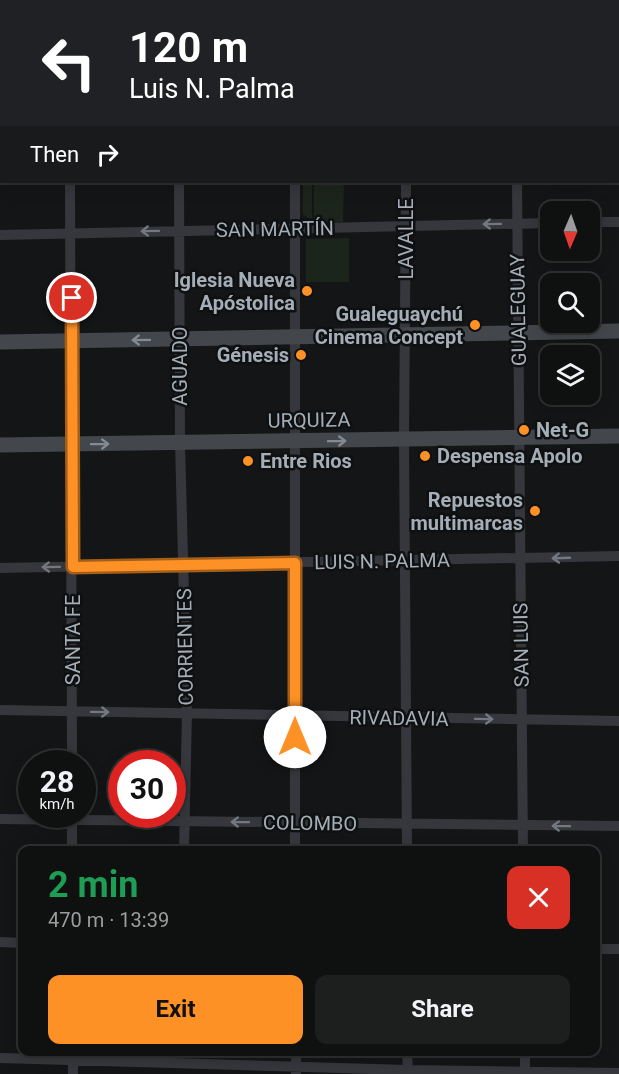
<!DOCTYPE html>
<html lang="en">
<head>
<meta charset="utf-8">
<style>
	:root { --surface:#0f1010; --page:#1d1e1e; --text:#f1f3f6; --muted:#9b9d9f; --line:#2f3030; --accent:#fd9126 }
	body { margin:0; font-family:Roboto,sans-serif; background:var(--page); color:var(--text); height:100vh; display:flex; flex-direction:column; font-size:22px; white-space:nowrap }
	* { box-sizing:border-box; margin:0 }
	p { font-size:20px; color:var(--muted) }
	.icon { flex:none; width:33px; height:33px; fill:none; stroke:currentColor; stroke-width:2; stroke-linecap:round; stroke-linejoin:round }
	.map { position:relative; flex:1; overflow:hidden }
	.panel { position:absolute; left:18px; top:846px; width:582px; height:210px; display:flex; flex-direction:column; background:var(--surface); border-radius:12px; box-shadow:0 3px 15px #0003,0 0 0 2px var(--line) }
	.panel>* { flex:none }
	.banner { position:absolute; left:0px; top:0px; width:620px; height:183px; box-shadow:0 3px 15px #0003,0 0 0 2px var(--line); background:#202124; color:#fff; overflow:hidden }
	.needle { width:39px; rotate:182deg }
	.buttons { position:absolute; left:540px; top:201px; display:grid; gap:12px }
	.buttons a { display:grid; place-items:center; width:60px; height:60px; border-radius:12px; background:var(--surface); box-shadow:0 3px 15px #0003,0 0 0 2px var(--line); font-size:30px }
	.speed { position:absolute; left:18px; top:750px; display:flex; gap:12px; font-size:30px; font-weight:700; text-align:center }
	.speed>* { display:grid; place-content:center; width:78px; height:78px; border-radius:50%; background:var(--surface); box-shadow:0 3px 15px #0003,0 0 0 2px var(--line); line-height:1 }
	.speed small { font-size:15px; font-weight:400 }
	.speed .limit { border:9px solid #d22; background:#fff; color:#111 }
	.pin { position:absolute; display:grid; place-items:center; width:51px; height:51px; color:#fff; margin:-26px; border:3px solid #fff; border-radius:50%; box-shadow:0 2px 6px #0007 }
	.me { position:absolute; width:66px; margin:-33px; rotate:0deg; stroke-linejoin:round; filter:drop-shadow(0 0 4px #0008) }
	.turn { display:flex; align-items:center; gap:21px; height:126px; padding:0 30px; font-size:27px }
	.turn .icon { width:78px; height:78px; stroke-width:2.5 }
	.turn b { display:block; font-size:42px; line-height:51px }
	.then { display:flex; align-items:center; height:57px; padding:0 30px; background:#0003; gap:12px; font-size:22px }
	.round { display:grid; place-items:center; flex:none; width:63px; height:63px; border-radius:12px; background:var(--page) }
	.headline { display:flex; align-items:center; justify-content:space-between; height:102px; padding:0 30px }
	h1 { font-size:36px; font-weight:700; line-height:45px; color:#1e9e55 }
	.primary-button { display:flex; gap:12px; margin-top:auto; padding:12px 30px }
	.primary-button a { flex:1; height:69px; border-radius:12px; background:var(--accent); color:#111; font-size:24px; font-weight:700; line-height:69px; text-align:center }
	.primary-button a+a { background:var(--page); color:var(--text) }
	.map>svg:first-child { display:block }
	.green { fill:#1c251c }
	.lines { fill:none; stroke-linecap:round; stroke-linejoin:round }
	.street { stroke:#35373c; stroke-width:10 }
	.secondary { stroke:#43474c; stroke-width:15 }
	.oneway { stroke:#737880 }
	.oneway2 { stroke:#838a92 }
	.route-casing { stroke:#a45e19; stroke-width:15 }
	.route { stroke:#fd9126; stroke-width:10 }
	.poi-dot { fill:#fd9126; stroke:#0f1011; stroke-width:2 }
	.labels { text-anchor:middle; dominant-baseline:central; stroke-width:5; stroke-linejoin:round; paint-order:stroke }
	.street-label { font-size:20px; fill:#a5aeb7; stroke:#0f1011 }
	.poi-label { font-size:20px; font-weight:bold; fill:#a5aeb7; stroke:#0f1011; text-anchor:end }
</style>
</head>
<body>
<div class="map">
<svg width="619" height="1074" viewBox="0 0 619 1074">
	<rect width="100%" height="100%" fill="#141516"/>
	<path class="green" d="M303 182H312V221L303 214Z
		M314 182H344L343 222H314Z
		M349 238V282H306V239Z"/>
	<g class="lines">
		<path class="street" d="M68 0V2
			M177 0V2
			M515 0V2
			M295 2V0
			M407 2V0
			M618 106H619
			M0 112H2
			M70 182 72 764
			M179 182 180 443 187 713 184 850
			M406 182 404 440 407 850
			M517 182 523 850
			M590 222H619
			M0 235 550 223
			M0 568 619 556
			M0 710 619 721
			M0 819 619 826
			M72 850V815
			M295 850V182
			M0 942 22 943
			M596 949H619
			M296 1052V1074
			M407 1052 408 1074
			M525 1052V1074
			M0 1058 408 1070 619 1073
			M73 1074V1053"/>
		<path class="secondary" d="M0 342 619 331
			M0 445 619 436"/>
	</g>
	<defs><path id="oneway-shaft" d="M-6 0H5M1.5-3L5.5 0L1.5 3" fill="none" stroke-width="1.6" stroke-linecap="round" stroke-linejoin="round" transform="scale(1.5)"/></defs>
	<g class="oneway">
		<use href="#oneway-shaft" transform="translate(492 224) rotate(179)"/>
		<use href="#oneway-shaft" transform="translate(150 231) rotate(179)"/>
		<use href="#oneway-shaft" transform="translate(561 558) rotate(178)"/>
		<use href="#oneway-shaft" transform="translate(51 567) rotate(179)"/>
		<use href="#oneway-shaft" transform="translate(100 712) rotate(1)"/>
		<use href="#oneway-shaft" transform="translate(484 719) rotate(1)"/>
		<use href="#oneway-shaft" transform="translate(240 822) rotate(-179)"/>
		<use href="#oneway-shaft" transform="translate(561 826) rotate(-179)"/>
	</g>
	<g class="oneway2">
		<use href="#oneway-shaft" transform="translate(141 340) rotate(179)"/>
		<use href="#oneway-shaft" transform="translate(337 441) rotate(-1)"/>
		<use href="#oneway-shaft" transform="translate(100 444) rotate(-1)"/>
	</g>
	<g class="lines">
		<defs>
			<path id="route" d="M72 298 73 567 295 563V737"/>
		</defs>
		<use href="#route" class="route-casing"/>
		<use href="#route" class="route"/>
	</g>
	<g class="poi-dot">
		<circle cx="307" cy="291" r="6"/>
		<circle cx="475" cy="325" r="6"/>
		<circle cx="301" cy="355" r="6"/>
		<circle cx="524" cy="430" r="6"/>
		<circle cx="425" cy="456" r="6"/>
		<circle cx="248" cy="461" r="6"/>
		<circle cx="535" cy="511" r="6"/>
	</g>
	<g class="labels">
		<g class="street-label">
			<text transform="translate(275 229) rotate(-1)">SAN MARTÍN</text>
			<text transform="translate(406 239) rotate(-90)">LAVALLE</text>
			<text transform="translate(518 310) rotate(-91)">GUALEGUAY</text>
			<text transform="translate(180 366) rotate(-90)">AGUADO</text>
			<text transform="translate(309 420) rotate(-1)">URQUIZA</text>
			<text transform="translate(382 561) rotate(-1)">LUIS N. PALMA</text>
			<text transform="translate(73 640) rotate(-90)">SANTA FE</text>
			<text transform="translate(521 645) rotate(-91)">SAN LUIS</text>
			<text transform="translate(185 647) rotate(-91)">CORRIENTES</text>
			<text transform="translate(399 718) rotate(1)">RIVADAVIA</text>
			<text transform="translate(310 823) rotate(1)">COLOMBO</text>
		</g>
		<g class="poi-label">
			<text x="295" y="280">Iglesia Nueva<tspan x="295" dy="23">Apóstolica</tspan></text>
			<text x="463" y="314">Gualeguaychú<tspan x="463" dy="23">Cinema Concept</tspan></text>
			<text x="289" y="355">Génesis</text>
			<text x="536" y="430" text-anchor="start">Net-G</text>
			<text x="437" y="456" text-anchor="start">Despensa Apolo</text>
			<text x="260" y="461" text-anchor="start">Entre Rios</text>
			<text x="523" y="500">Repuestos<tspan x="523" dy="23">multimarcas</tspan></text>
		</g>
	</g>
</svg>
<div class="buttons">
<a><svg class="needle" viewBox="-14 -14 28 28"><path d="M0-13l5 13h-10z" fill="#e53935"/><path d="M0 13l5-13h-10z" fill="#9b9d9f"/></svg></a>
<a><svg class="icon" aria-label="search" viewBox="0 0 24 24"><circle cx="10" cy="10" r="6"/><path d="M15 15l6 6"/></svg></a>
<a><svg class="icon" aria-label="layers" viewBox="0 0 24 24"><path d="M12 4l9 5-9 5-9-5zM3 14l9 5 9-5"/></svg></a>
</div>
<div class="speed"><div>28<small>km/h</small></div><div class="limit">30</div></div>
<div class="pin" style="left:72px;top:298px;background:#d93025"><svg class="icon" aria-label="arrive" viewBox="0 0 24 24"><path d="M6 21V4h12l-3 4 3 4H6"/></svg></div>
<svg class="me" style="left:295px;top:737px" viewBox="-20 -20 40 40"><circle r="19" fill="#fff"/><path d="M0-13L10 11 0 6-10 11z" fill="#fd9126"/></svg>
<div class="banner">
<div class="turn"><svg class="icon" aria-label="left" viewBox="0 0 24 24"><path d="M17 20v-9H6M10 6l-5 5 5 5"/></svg><div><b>120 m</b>Luis N. Palma</div></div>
<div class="then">Then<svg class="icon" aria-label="right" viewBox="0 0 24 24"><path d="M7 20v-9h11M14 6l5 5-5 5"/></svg></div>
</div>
<section class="panel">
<div class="headline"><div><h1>2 min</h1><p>470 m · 13:39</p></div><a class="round" style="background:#d93025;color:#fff"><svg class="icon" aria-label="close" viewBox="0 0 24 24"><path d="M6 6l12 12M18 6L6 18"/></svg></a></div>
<div class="primary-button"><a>Exit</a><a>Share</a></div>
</section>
</div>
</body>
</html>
